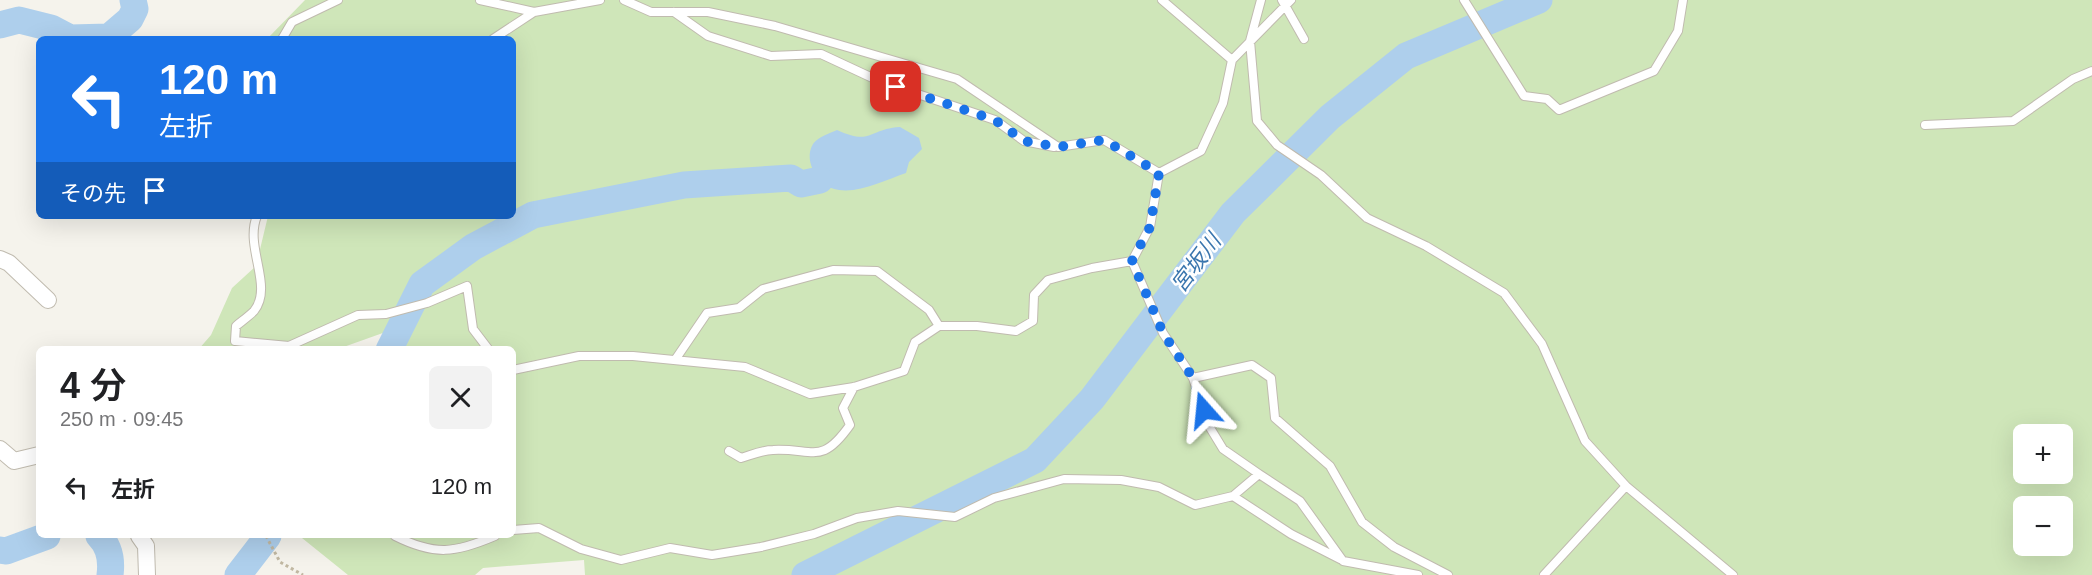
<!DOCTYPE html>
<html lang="ja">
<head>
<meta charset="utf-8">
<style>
	:root { --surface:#fff; --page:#f2f2f2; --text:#202124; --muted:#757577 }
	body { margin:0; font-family:Arial,"Noto Sans JP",sans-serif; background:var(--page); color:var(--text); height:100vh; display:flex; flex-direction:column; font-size:22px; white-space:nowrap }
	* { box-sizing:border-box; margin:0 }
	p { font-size:20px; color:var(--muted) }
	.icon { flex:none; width:33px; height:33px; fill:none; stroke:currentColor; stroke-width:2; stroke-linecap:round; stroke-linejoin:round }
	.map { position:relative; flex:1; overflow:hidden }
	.drawer { position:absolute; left:36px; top:346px; width:480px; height:192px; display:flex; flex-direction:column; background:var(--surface); border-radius:9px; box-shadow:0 6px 24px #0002 }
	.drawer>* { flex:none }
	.hud { position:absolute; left:36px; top:36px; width:480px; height:183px; border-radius:9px; box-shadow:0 6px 24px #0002; background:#1a73e8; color:#fff; overflow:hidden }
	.controls { position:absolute; left:2013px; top:424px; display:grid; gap:12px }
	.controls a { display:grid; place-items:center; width:60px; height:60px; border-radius:9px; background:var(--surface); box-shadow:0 6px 24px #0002; font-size:30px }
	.pin { position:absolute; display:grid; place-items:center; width:51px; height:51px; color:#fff; margin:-26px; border-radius:12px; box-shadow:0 3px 9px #0006 }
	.me { position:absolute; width:66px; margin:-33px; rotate:342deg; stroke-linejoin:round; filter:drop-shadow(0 0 4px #0008) }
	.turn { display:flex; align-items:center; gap:21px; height:126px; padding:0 24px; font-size:27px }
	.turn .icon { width:78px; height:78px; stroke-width:2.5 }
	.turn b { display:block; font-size:42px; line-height:51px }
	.then { display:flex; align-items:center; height:57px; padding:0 24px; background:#0003; gap:12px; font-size:22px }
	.round { display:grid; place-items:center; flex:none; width:63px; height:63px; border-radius:9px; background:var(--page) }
	.overview { display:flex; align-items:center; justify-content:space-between; height:102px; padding:0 24px }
	h1 { font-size:36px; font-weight:600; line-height:45px }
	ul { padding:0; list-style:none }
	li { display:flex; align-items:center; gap:18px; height:78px; padding:0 24px }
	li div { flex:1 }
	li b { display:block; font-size:22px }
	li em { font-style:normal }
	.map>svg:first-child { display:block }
	.green { fill:#cfe6b9; fill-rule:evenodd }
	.water { fill:#aecfec }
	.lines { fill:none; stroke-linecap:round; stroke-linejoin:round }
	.river { stroke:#aecfec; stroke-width:27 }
	.lane-casing { stroke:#c0bbaf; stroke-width:10 }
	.street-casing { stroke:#c0bbaf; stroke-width:18 }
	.path { stroke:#c1b8a2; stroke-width:3; stroke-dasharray:3 3; stroke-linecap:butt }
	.lane { stroke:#fff; stroke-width:8 }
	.street { stroke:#fff; stroke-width:16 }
	.route { stroke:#1a73e8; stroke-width:10; stroke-dasharray:0 18 }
	.labels { text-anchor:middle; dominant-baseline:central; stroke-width:5; stroke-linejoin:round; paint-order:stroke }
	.water-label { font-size:22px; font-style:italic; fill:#3a76ae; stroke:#fff }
</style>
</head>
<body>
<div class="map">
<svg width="2092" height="575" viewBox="0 0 2092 575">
	<rect width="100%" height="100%" fill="#f5f3ec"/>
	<path class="green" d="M305 0H2092V575H585L584 560 483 568 475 575H348L302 538 513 536V350L404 349 394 329 338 349 198 350 211 335 232 288 256 266 268 216H513V39H267ZM2024 435H2062V474H2024ZM2024 507H2062V546H2024Z"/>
	<path class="water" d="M900 127 919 138 922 149 909 162 906 173C885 180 861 193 839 190 820 188 802 162 813 144 818 137 830 133 837 130 872 146 868 129 900 127Z"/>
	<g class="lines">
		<path class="river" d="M0 25 19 20 51 28 70 38 109 37 130 19 135 9 133 0
			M389 350 422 284 473 247 533 215 684 185 791 178 801 184 820 180
			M99 536C109 546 112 560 110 575
			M0 550 6 551 47 536
			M238 575 268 536
			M805 575 1035 460 1092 399 1233 213 1330 117 1406 56 1539 0"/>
		<defs>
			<path id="lane" d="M480 0 534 12
				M624 0 651 12H708L775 26 957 79 1058 147 1104 140 1159 173
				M1162 0 1232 60
				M1261 0 1250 41 1257 121 1277 145 1321 175 1367 218 1426 246 1504 293 1542 344 1585 441 1626 486
				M1282 0 1304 39
				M1464 0 1524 96 1547 99 1559 110 1654 71 1678 31 1683 0
				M674 12 708 36 771 56 821 54 879 81 995 120 1024 141 1054 147
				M282 39 292 22 338 0
				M493 39 534 12 600 0
				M1925 125 2013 121 2073 79 2092 71
				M257 216C244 247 274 286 254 311 249 316 242 321 236 326L235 341 289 346 358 315 386 314 427 303 467 286 473 329 489 350
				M1132 261 1163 333 1193 378
				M675 360 707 313 739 308 763 289 833 270 877 271 929 310 939 326
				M513 370 579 356H633L745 367 810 394 854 387 904 371 915 342 939 326H977L1016 331 1033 321 1034 295 1048 280 1092 268 1132 261 1150 227 1159 173 1201 151 1223 103 1232 60 1291 0
				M729 451 741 458C751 455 762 450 773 450 814 448 821 466 850 425L843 408 854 387
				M1259 474 1223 449 1209 426 1193 378 1252 365 1271 378 1275 418 1330 466 1362 522 1394 547 1448 575
				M1233 496 1291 534 1340 559
				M513 530 539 528 581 549 621 560 670 548 712 555 761 547 814 534 857 518 898 511 955 517 994 498 1064 479 1121 480 1159 487 1195 505 1233 496 1259 474 1300 501 1343 561 1418 575
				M395 536C435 556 455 553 495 536
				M1544 575 1626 486 1733 575"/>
			<path id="street" d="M0 259 9 263 48 300
				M0 449 14 461 39 455
				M139 536 146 546 147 575"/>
		</defs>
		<use href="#lane" class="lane-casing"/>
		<use href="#street" class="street-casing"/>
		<path class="path" d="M266 536 280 562 303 575"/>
		<use href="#lane" class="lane"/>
		<use href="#street" class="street"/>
	</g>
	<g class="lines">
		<path class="route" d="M896 87 995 120 1024 141 1058 147 1104 140 1159 173 1150 227 1132 261 1163 333 1193 378 1204 410"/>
	</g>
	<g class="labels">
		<g class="water-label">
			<text transform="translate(1196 263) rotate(-53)">宮坂川</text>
		</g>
	</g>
</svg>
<div class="controls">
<a>+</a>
<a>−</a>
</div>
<div class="pin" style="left:896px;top:87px;background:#d93025"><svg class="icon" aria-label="arrive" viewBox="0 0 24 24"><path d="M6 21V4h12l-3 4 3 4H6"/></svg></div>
<svg class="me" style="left:1204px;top:410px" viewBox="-20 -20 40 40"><path d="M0-17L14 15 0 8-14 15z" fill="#1a73e8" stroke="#fff" stroke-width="4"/></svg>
<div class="hud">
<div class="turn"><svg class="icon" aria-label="left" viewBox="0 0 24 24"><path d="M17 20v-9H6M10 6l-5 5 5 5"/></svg><div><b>120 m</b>左折</div></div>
<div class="then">その先<svg class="icon" aria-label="arrive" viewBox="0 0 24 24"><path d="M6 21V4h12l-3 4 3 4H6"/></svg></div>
</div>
<section class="drawer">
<div class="overview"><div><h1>4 分</h1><p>250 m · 09:45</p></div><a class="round"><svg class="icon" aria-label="close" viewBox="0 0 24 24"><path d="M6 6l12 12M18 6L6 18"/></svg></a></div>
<ul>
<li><svg class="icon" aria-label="left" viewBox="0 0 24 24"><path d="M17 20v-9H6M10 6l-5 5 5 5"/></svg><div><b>左折</b></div><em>120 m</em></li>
</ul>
</section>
</div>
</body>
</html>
